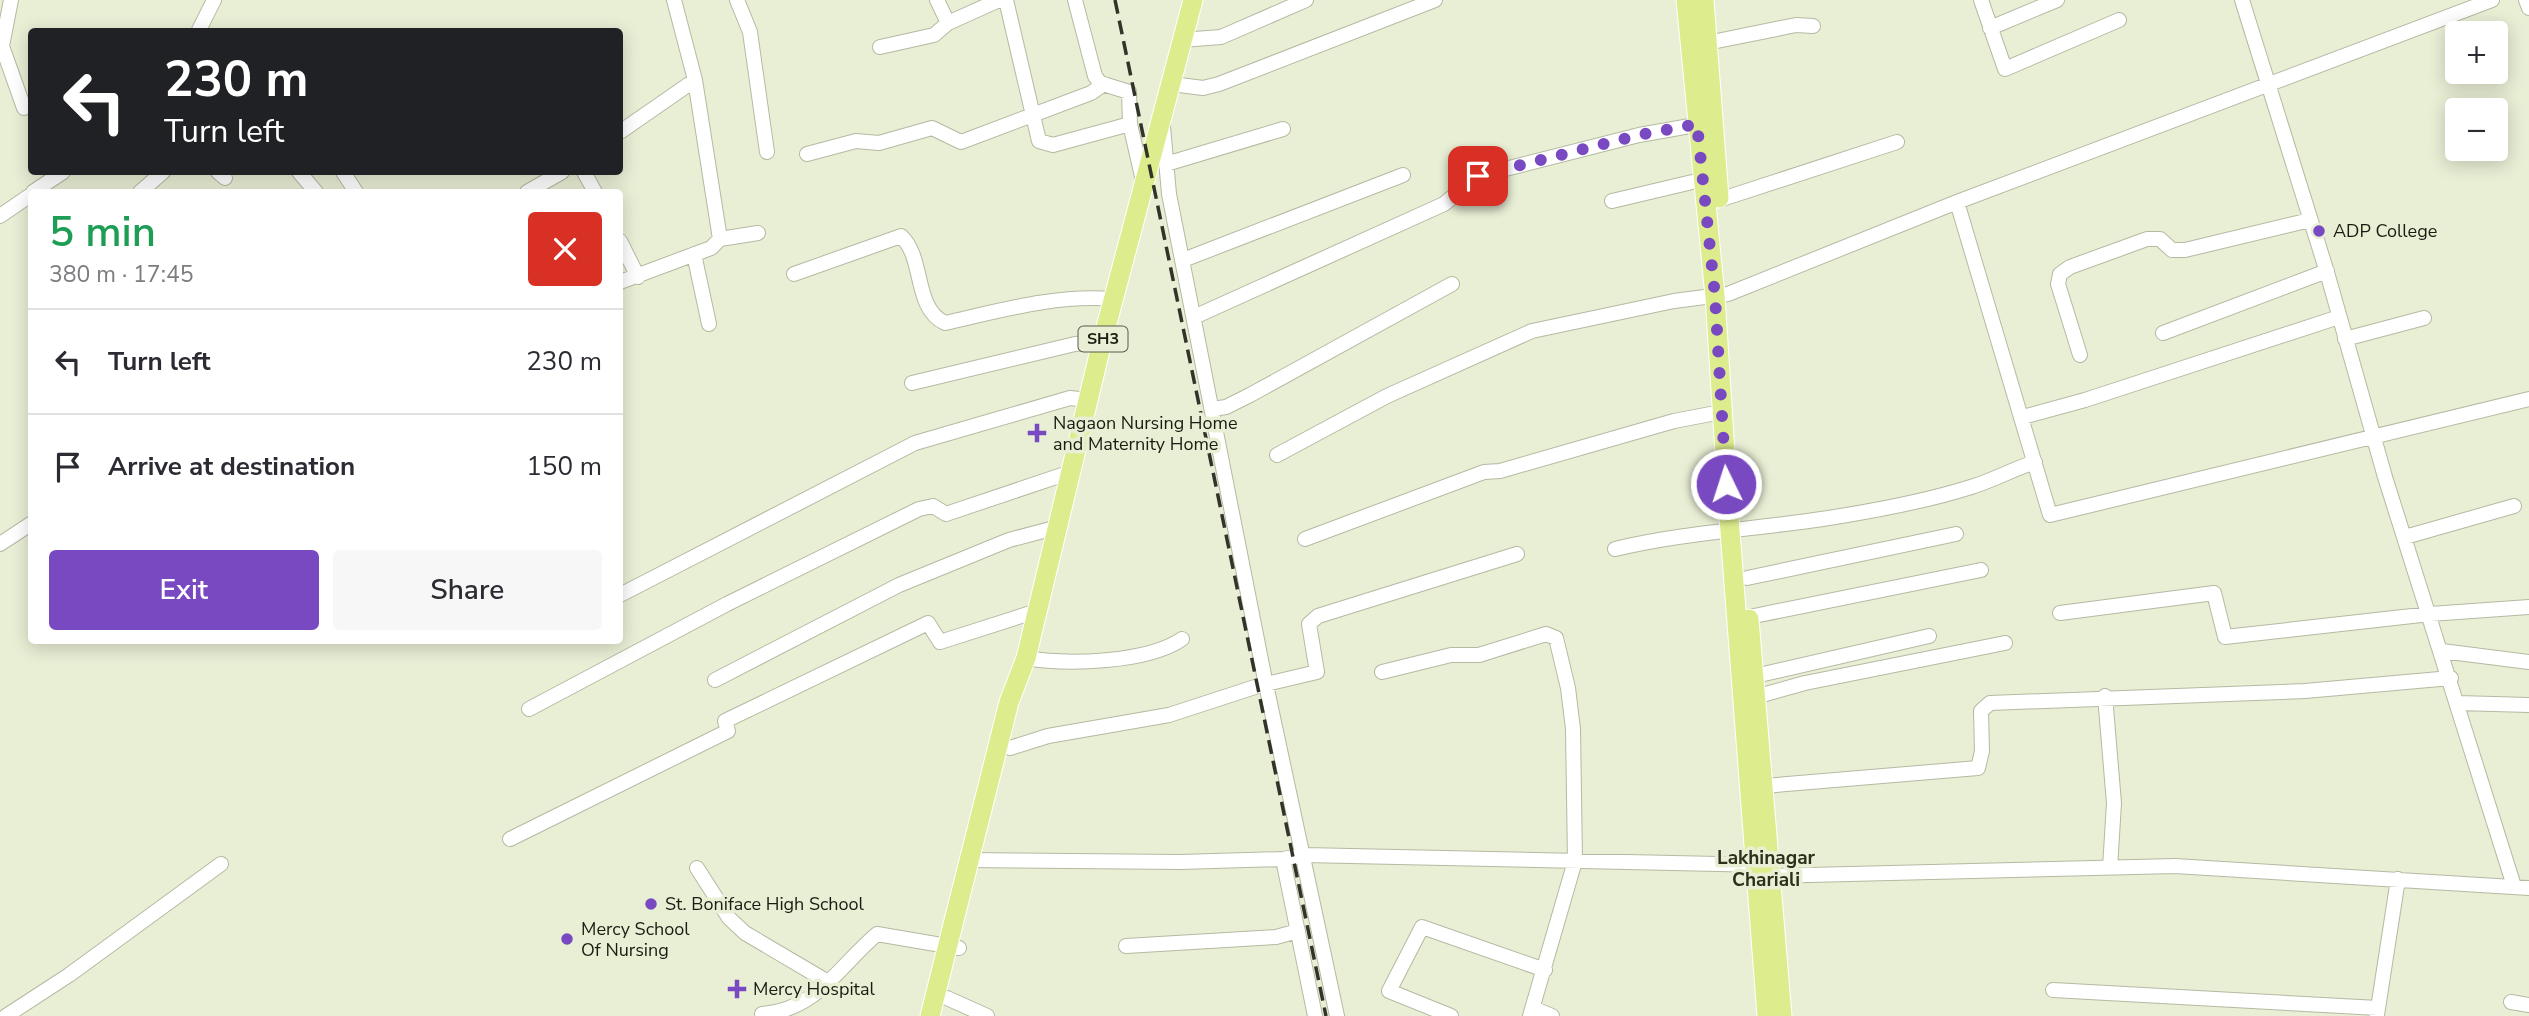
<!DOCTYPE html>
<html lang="en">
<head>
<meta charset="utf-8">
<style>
	:root { --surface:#fff; --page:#f7f7f7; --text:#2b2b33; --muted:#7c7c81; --line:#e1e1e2; --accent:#7949c1 }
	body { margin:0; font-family:"Nunito Sans",sans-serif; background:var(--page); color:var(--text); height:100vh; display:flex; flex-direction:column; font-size:26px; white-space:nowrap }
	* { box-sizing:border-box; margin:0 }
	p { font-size:23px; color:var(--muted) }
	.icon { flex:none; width:38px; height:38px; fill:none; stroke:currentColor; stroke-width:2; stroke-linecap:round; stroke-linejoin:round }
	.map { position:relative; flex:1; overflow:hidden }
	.sheet { position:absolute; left:28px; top:189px; width:595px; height:455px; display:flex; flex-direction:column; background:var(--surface); border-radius:7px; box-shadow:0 4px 18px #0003 }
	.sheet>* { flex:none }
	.guide { position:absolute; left:28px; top:28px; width:595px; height:147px; border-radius:7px; box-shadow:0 4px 18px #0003; background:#202124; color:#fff; overflow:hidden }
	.buttons { position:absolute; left:2445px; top:21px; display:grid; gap:14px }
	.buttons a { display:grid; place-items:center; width:63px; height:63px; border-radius:7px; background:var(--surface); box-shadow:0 4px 18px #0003; font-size:35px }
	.pin { position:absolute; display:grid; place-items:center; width:60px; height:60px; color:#fff; margin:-30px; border-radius:14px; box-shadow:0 4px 10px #0006 }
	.me { position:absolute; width:77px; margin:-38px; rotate:356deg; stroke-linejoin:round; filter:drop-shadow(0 0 5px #0008) }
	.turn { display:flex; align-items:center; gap:24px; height:147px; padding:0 21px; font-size:32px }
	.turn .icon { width:91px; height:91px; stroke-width:2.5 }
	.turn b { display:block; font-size:49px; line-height:60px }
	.round { display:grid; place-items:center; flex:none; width:74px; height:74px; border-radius:7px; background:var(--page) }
	.summary { display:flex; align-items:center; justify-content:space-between; height:119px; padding:0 21px }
	h1 { font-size:42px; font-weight:600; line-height:52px; color:#1e9e55 }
	.primary-button { display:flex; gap:14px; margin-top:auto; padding:14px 21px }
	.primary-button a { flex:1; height:80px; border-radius:7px; background:var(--accent); color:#fff; font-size:28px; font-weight:600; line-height:80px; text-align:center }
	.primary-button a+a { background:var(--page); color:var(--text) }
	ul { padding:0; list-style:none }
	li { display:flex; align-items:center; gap:21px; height:105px; padding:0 21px; border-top:2px solid var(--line) }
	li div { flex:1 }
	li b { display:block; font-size:26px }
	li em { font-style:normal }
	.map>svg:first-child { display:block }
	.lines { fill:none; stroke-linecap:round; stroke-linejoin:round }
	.minor-casing { stroke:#b4baa2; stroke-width:16 }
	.major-casing { stroke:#fff; stroke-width:21 }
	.minor { stroke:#fff; stroke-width:14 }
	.major { stroke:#dded8d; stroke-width:19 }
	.rail { stroke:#323429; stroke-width:3.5; stroke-dasharray:14 7; stroke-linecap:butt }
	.route { stroke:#7949c1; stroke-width:12; stroke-dasharray:0 21.6 }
	.poi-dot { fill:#7949c1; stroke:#e9efd5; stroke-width:2.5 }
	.labels { text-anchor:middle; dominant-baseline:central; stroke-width:7; stroke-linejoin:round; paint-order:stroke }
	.shield { fill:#e9efd5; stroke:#585b4d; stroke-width:2 }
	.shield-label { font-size:16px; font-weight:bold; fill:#1a1c13 }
	.poi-label { font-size:18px; fill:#1a1c13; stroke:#e9efd5; text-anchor:start }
	.neighbourhood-label { font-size:19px; font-weight:bold; fill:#2c301b; stroke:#e9efd5 }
</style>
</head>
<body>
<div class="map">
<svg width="2529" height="1016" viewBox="0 0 2529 1016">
	<rect width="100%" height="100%" fill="#e9efd5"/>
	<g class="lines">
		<defs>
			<path id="minor" d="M11 0 2 46 24 108
				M737 0 750 32 767 152
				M937 0 948 23
				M1006 0 1039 141 1053 145 1130 124
				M1075 0 1095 76 1100 83 1129 92 1130 124 1143 181
				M1981 0 2005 69 2119 20
				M2242 0 2326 269 2385 477 2514 886
				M2526 0 2529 8
				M1990 28 2057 0
				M198 32 214 0
				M1182 40 1221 37 1306 0
				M1707 43 1796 25 1813 26
				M880 47 934 35 948 23 999 0
				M1172 84 1203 88 1219 84 1435 0
				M1163 126 1169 194 1265 680 1337 1016
				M620 132 695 80
				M807 154 856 141 879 143 932 128 961 142 1091 93 1104 84
				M1166 164 1283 129
				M218 172 225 178
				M299 172 316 192
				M343 172 356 192
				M584 172 595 192
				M33 192 63 172
				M140 192 163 172
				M527 192 562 172
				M1719 200 1897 142
				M1612 201 1705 179
				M1957 202 2050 515 2529 399
				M0 216 32 194
				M720 239 758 233
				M620 241 638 277
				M694 254 709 324
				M1183 260 1403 175
				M794 274 901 236C925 258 913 308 945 323 999 311 1057 294 1113 299
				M620 282 711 248 720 239 695 80 674 0
				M1194 317 1444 204 1478 176 1639 135 1707 123
				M2163 333 2327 271
				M2345 339 2424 318
				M2080 355 2058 284 2060 274 2070 267 2147 239H2160L2172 250H2185L2310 220
				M912 383 1075 344 1102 342
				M1212 409 1226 407 1250 395 1452 284
				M2023 417 2085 400 2339 317
				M1277 455 1387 396 1532 331 1674 301 1728 294 1957 202 2492 0
				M2405 537 2514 506
				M1305 539 1484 472 1500 471 1674 421 1721 412
				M0 544 32 523
				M1615 549C1689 531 1766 529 1841 516 1884 509 1930 500 1971 487 1994 480 2013 469 2035 462
				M1747 578 1956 534
				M620 595 915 443 1070 398 1088 400
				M2060 613 2214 593 2225 637 2430 614 2529 607
				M1749 617 1981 570
				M2442 651 2529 662
				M1026 658C1067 665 1147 663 1182 639
				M1382 672 1451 655H1479L1546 634 1556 638 1568 688 1573 729 1575 861 1530 1016
				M1755 676 1929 636
				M715 680 899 585 1009 540 1058 527
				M2105 696 2114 803 2110 868
				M1755 697 1805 683 2005 643
				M2458 703 2529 705
				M529 709 727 604 919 509 933 506 946 514 1071 472
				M1010 748 1048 736 1169 715 1258 686 1317 672 1309 624 1318 616 1517 554
				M1764 786 1978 768 1982 751 1981 711 1990 703 2305 691 2451 678
				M510 839 728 731 725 721 928 623 940 642 1037 611
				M1283 859 1315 1016
				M968 860 1180 862 1283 859 1304 855 1764 865
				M697 868 729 918 745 933 828 982
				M1770 876 2175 866 2529 888
				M1126 946 1276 937 1298 931
				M2053 990 2378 1008
				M947 998 987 1016
				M2511 1002 2529 1005
				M1533 1008 1552 1016
				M762 1014C817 1010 838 967 877 934L959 948
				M2377 1015 2398 879
				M6 1016 69 975 221 864
				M1451 1016 1389 991 1422 927 1545 970"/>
			<path id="major" d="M1686 0 1715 296 1730 531 1767 1016
				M1704 0 1719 198
				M1749 619 1782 1016
				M930 1016 1009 702 1026 658 1102 342 1193 0"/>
		</defs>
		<use href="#minor" class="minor-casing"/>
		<use href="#major" class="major-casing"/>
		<use href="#minor" class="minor"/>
		<use href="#major" class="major"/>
		<path class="rail" d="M1115 0 1326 1016"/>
	</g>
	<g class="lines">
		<path class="route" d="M1478 176 1639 135 1697 124 1715 296 1726 484"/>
	</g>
	<g class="poi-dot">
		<circle cx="2319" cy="231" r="7"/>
		<path d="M1033.5 422.5h7v7h7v7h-7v7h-7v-7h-7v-7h7z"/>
		<circle cx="651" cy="904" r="7"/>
		<circle cx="567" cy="939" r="7"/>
		<path d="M733.5 978.5h7v7h7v7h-7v7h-7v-7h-7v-7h7z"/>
	</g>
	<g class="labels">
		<rect class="shield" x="1078.5" y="326.5" width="49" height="25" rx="5"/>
		<g class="shield-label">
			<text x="1103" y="339">SH3</text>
		</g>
		<g class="poi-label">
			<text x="2333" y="231">ADP College</text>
			<text x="1053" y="423">Nagaon Nursing Home<tspan x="1053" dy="21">and Maternity Home</tspan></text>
			<text x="665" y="904">St. Boniface High School</text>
			<text x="581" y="929">Mercy School<tspan x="581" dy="21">Of Nursing</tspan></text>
			<text x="753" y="989">Mercy Hospital</text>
		</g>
		<g class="neighbourhood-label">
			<text x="1766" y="858">Lakhinagar<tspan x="1766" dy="22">Chariali</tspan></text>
		</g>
	</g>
</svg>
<div class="buttons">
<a>+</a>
<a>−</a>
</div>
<div class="pin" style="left:1478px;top:176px;background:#d93025"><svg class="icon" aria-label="arrive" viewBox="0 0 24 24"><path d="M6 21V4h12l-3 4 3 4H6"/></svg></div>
<svg class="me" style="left:1726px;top:484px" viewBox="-20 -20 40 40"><circle r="17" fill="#7949c1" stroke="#fff" stroke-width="3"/><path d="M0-11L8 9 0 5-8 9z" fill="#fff"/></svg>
<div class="guide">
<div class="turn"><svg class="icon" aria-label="left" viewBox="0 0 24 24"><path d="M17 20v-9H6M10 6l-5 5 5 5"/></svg><div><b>230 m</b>Turn left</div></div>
</div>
<section class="sheet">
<div class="summary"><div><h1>5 min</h1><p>380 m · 17:45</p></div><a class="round" style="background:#d93025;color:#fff"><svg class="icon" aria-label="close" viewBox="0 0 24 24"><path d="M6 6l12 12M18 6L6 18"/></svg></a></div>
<ul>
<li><svg class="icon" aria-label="left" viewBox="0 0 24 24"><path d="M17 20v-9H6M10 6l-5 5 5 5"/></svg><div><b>Turn left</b></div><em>230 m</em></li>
<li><svg class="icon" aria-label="arrive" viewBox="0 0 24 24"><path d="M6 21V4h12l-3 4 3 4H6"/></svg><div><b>Arrive at destination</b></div><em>150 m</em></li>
</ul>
<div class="primary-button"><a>Exit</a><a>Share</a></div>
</section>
</div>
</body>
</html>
